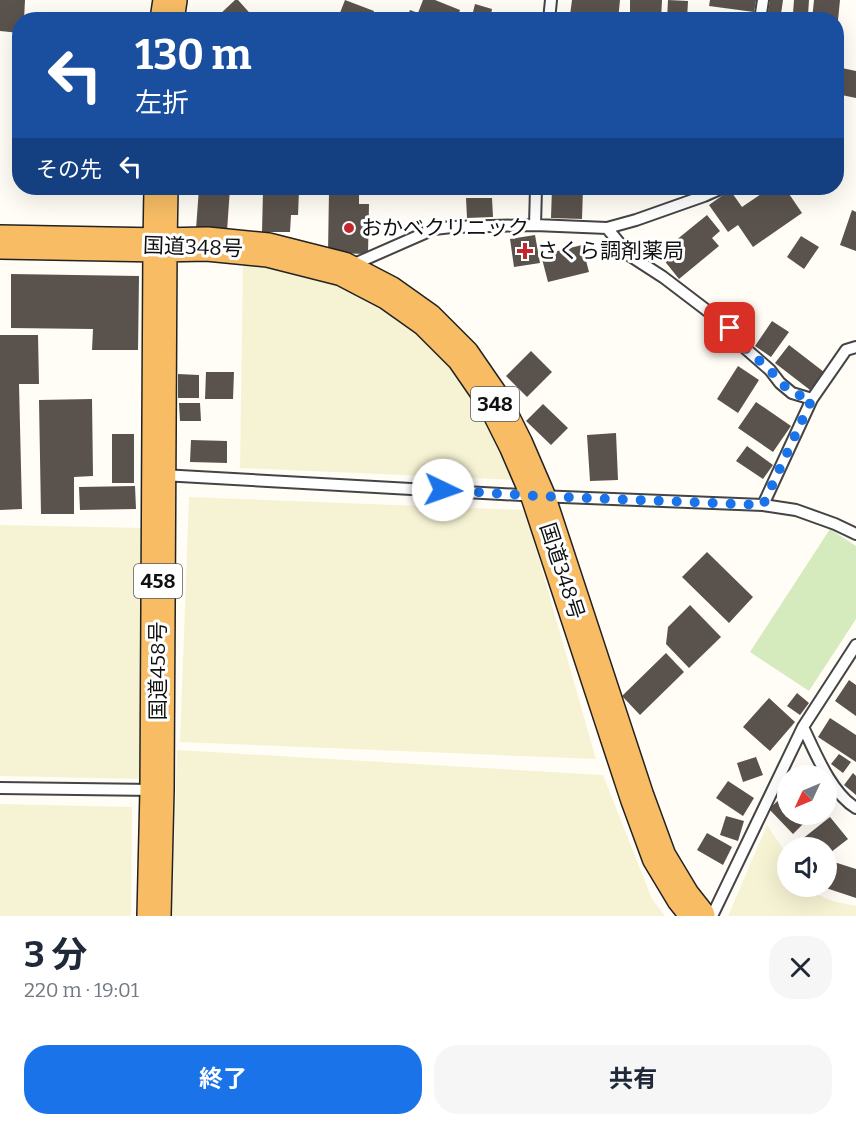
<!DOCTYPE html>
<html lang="ja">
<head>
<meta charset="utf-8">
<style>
	:root { --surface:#fff; --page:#f6f6f7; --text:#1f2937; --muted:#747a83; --accent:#1a73e8 }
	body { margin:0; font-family:Bitter,"Noto Sans JP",serif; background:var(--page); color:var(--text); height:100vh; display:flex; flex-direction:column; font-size:22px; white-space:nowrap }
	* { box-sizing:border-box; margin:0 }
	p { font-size:20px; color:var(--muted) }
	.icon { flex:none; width:33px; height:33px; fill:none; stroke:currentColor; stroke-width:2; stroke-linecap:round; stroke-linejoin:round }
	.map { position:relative; height:916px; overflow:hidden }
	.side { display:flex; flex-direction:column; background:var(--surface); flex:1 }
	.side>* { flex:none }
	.banner { position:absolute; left:12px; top:12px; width:832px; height:183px; border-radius:24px; box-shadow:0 6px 24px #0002; background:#1a4fa0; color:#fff; overflow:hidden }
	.needle { width:39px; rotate:226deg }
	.controls { position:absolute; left:777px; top:765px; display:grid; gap:12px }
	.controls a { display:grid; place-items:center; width:60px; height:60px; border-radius:50%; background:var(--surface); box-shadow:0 6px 24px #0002; font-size:30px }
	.pin { position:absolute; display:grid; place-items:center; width:51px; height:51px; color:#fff; margin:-26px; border-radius:12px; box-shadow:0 3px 9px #0006 }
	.me { position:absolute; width:66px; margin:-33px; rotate:93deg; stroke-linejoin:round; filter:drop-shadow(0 0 4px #0008) }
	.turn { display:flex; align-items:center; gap:21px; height:126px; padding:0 24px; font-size:27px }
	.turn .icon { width:78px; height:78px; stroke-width:2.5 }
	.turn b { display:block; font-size:42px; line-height:51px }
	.then { display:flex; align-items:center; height:57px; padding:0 24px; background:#0003; gap:12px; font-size:22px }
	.round { display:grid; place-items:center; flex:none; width:63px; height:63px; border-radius:24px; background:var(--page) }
	.summary { display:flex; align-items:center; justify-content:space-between; height:102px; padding:0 24px }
	h1 { font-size:36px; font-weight:700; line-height:45px }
	.cta { display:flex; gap:12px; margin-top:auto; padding:12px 24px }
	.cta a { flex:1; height:69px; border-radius:24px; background:var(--accent); color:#fff; font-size:24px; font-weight:700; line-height:69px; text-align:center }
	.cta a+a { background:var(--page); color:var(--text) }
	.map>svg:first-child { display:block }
	.farmland { fill:#f6f3d4 }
	.green { fill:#d5ebbd }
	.building { fill:#5a524d }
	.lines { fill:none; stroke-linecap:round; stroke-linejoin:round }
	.service-casing { stroke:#444; stroke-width:14 }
	.trunk-casing { stroke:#222; stroke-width:36 }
	.service { stroke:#fff; stroke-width:10 }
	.trunk { stroke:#f7bc64; stroke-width:33 }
	.route { stroke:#1a73e8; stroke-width:10; stroke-dasharray:0 18 }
	.poi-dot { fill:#c4262e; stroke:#fff; stroke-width:2 }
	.labels { text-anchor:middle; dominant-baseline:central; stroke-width:6; stroke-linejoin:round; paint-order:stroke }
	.shield { fill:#fff; stroke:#585858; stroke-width:1.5 }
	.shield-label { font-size:20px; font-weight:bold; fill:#111 }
	.poi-label { font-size:21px; fill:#111; stroke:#fff; text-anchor:start }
	.street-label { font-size:21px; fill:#111; stroke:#fff }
</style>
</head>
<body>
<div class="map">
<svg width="856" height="916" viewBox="0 0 856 916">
	<rect width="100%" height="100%" fill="#fffdf5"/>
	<path class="farmland" d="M243 259 306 269 385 307 421 336 456 373 488 418 514 480 240 468Z
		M189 497 525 510 596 759 180 742Z
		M0 525 144 528 140 779 0 776Z
		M177 750 603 775 652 899 665 916H172Z
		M0 804 132 807 131 916H0Z
		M767 825 787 855 788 886 809 887 813 893 833 901 856 906V916H728Z"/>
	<path class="green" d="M830 529 856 546V619L809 691 750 652Z"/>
	<path class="building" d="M0 0H25L24 20H20V33L0 31Z
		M235 0H238L256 20H221L218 16Z
		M345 0 374 11 371 20H341L338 18Z
		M423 0H435L460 10 457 20H406L410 10 418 13Z
		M572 0H620L618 20H586V17L570 15Z
		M630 0H662L661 20H630Z
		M668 0 688 1 687 20H667Z
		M710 0H756L754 12 709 6Z
		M770 0H783L781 14 768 12Z
		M794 0H809L808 15 793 13Z
		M814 0H840L838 20H812Z
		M475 4 492 9 490 20H471Z
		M837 67 856 71V98L837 94Z
		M199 188H230L227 231 196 229Z
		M458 188H501V194H458Z
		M552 188H583L582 219 551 218Z
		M770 188H785L802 213 753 247 738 225 728 232 709 205 730 190 742 207Z
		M263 191H299L298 215H291L290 232H262Z
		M329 191H359V204H369L368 254 328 253Z
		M466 198H492L493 217 467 218Z
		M852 210 856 212V251L840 245Z
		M707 215 720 231 712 238 719 246 679 279 659 254Z
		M535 235 540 263 514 267 510 239Z
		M801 236 819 247 804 269 787 257Z
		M582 245 589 272 548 282 541 255Z
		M11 274 139 276 138 350H92L93 329 11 328Z
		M772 321 789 332 771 357 755 346Z
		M0 335H38L39 384H19L22 509 0 510Z
		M789 345 824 372 810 390 775 363Z
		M531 351 552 372 527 397 506 376Z
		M738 366 759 380 738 413 717 399Z
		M206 372H234L233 399H205Z
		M178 374 199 375V398H178Z
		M92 399 93 476 74 477V514H41L39 400Z
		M756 402 791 426 773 452 738 428Z
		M179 403H200L201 421H180Z
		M543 404 568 428 551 445 526 421Z
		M616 433 618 480 590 481 587 435Z
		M112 434H134V483H112Z
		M191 440 227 441V463L190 462Z
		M747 446 773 465 763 479 736 461Z
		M135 486 136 509 80 510 79 487Z
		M707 552 753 597 729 623 682 577Z
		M690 605 721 637 689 668 666 644 668 627Z
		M666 653 684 672 640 715 622 696Z
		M849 680 856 685V716L835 701Z
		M797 693 809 703 800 715 787 706Z
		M769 698 795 722 770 751 743 727Z
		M830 718 856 735V762L818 737Z
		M839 754 851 762 843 773 831 764Z
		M756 757 763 775 743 782 737 763Z
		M853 773 856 776V795L844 785Z
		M728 781 754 798 743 816 716 798Z
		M784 795 788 799V814H802L807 820 793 834 769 809Z
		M726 816 744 821 738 841 720 835Z
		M830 817 848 839 826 856V848H807L801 840Z
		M707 833 732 847 723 865 697 850Z
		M834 862 856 869V898L826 888Z"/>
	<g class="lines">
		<defs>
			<path id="service" d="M549 20 551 0
				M760 20 763 0
				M535 225 536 188
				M607 228 629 255 663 277 730 328 746 349 770 370 780 383 792 393 812 399
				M352 265 434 229 452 227 535 225 607 228 636 220 704 196 722 188
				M162 475 538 496 763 505 796 510 835 524 856 534
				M763 505 812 399 846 350 856 347
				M803 727C815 752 831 793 856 808
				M0 788 154 790
				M712 916 803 727 856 645"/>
			<path id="trunk" d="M167 20 170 0
				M0 242 160 245 207 244 268 250 343 269 389 293 427 320 463 356 494 401 516 445 538 496 637 797 659 857 683 897 698 916
				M154 916 157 790 160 245 161 188"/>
		</defs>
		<use href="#service" class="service-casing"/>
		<use href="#trunk" class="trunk-casing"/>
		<use href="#service" class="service"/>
		<use href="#trunk" class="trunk"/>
	</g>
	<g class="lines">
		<path class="route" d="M443 490 537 496 763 505 812 399 792 393 780 382 770 370 746 349 730 328"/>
	</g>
	<g class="poi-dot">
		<circle cx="349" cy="228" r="6"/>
		<path d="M522 242h6v6h6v6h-6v6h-6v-6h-6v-6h6z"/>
	</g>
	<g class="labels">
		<g class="shield">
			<rect x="471" y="387" width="48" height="34" rx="4.5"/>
			<rect x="134" y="564" width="48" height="34" rx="4.5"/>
		</g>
		<g class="shield-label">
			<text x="495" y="404">348</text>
			<text x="158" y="581">458</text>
		</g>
		<g class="poi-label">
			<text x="361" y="228">おかべクリニック</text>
			<text x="537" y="251">さくら調剤薬局</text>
		</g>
		<g class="street-label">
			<text transform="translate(193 247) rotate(2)">国道348号</text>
			<text transform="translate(562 571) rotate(72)">国道348号</text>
			<text transform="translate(158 671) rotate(-90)">国道458号</text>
		</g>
	</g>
</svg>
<div class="controls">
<a><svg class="needle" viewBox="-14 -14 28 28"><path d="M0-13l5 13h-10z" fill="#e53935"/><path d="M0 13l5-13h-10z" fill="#747a83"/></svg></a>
<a><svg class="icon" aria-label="sound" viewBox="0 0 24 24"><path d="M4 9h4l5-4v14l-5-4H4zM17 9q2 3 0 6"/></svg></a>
</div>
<div class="pin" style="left:730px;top:328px;background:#d93025"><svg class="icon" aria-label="arrive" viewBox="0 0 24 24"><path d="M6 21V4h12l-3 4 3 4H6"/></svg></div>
<svg class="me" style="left:443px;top:490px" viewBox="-20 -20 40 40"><circle r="19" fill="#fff"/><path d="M0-13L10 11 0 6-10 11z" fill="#1a73e8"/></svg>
<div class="banner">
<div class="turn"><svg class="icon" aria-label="left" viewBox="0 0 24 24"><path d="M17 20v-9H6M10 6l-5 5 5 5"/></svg><div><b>130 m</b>左折</div></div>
<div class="then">その先<svg class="icon" aria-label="left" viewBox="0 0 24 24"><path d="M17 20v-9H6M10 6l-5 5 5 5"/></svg></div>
</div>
</div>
<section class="side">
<div class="summary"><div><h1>3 分</h1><p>220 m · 19:01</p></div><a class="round"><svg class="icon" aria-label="close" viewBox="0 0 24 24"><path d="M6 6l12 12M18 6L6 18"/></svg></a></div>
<div class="cta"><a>終了</a><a>共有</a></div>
</section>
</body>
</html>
